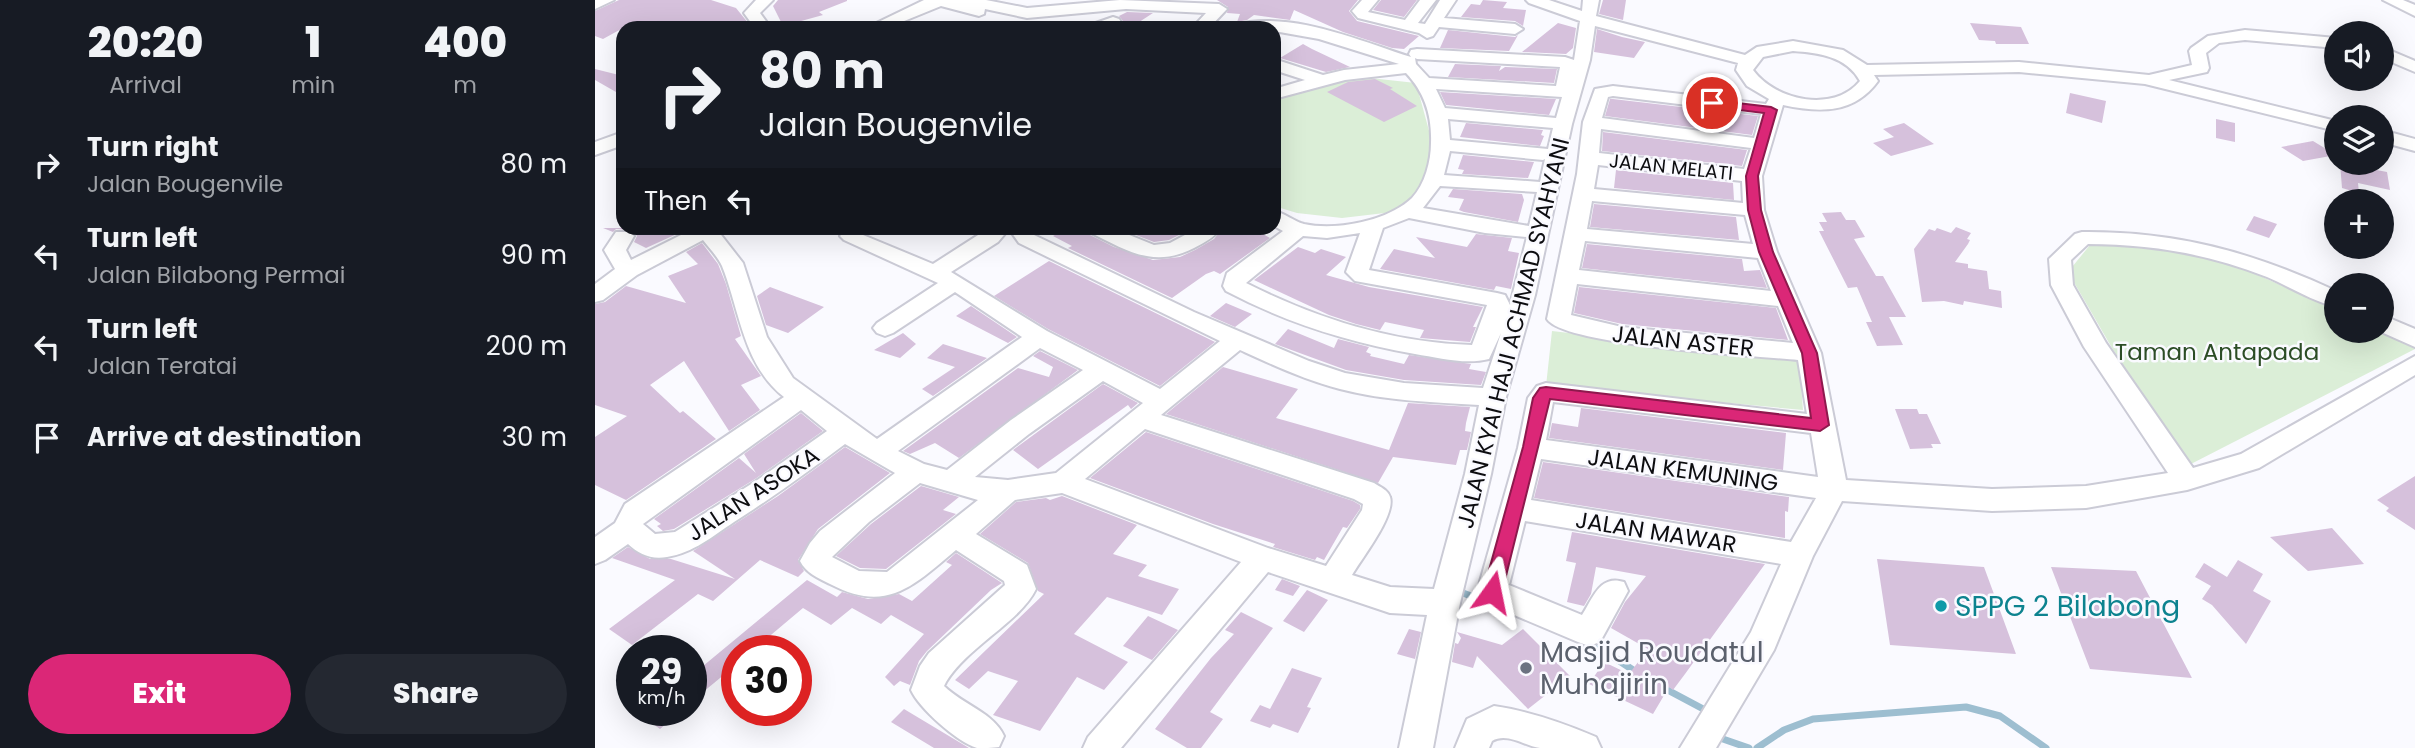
<!DOCTYPE html>
<html lang="en">
<head>
<meta charset="utf-8">
<style>
	:root { --surface:#171b24; --page:#242831; --text:#f1f3f6; --muted:#9ea1a6; --accent:#db2777 }
	body { margin:0; font-family:Poppins,sans-serif; background:var(--page); color:var(--text); height:100vh; display:flex; flex-direction:column; font-size:26px; white-space:nowrap }
	* { box-sizing:border-box; margin:0 }
	p { font-size:23px; color:var(--muted) }
	.icon { flex:none; width:38px; height:38px; fill:none; stroke:currentColor; stroke-width:2; stroke-linecap:round; stroke-linejoin:round }
	.map { position:relative; flex:1; overflow:hidden }
	.side { display:flex; flex-direction:column; background:var(--surface); width:595px }
	.side>* { flex:none }
	.hud { position:absolute; left:21px; top:21px; width:665px; height:214px; border-radius:21px; box-shadow:0 7px 28px #0002; background:#171b24; color:var(--text); overflow:hidden }
	.fabs { position:absolute; left:1729px; top:21px; display:grid; gap:14px }
	.fabs a { display:grid; place-items:center; width:70px; height:70px; border-radius:50%; background:var(--surface); box-shadow:0 7px 28px #0002; font-size:35px }
	.speed { position:absolute; left:21px; top:635px; display:flex; gap:14px; font-size:35px; font-weight:700; text-align:center }
	.speed>* { display:grid; place-content:center; width:91px; height:91px; border-radius:50%; background:var(--surface); box-shadow:0 7px 28px #0002; line-height:1 }
	.speed small { font-size:18px; font-weight:400 }
	.speed .limit { border:10px solid #d22; background:#fff; color:#111 }
	.pin { position:absolute; display:grid; place-items:center; width:60px; height:60px; color:#fff; margin:-30px; border:4px solid #fff; border-radius:50%; box-shadow:0 2px 7px #0007 }
	.me { position:absolute; width:77px; margin:-38px; rotate:12deg; stroke-linejoin:round; filter:drop-shadow(0 0 5px #0008) }
	.turn { display:flex; align-items:center; gap:24px; height:147px; padding:0 28px; font-size:32px }
	.turn .icon { width:91px; height:91px; stroke-width:2.5 }
	.turn b { display:block; font-size:49px; line-height:60px }
	.then { display:flex; align-items:center; height:66px; padding:0 28px; background:#0003; gap:14px; font-size:26px }
	.eta { display:flex; justify-content:space-evenly; align-items:center; height:119px; text-align:center }
	.eta b { font-size:42px; font-weight:800; line-height:49px }
	.cta { display:flex; gap:14px; margin-top:auto; padding:14px 28px }
	.cta a { flex:1; height:80px; border-radius:42px; background:var(--accent); color:#fff; font-size:28px; font-weight:800; line-height:80px; text-align:center }
	.cta a+a { background:var(--page); color:var(--text) }
	ul { padding:0; list-style:none }
	li { display:flex; align-items:center; gap:21px; height:91px; padding:0 28px }
	li div { flex:1 }
	li b { display:block; font-size:26px }
	li em { font-style:normal }
	main { display:flex; flex:1; min-height:0 }
	.map>svg:first-child { display:block }
	.green { fill:#dbeed7 }
	.lines { fill:none; stroke-linecap:round; stroke-linejoin:round }
	.stream { stroke:#9dbed0; stroke-width:7 }
	.building { fill:#d6c1dc }
	.minor-casing { stroke:#cbcbd6; stroke-width:4 }
	.minor { fill:#fff; fill-rule:evenodd }
	.route { fill:#db2777; stroke:#8e194d; stroke-width:2 }
	.culture-dot { fill:#0f9aa8; stroke:#fafaff; stroke-width:2.5 }
	.worship-dot { fill:#6b7280; stroke:#fafaff; stroke-width:2.5 }
	.labels { text-anchor:middle; dominant-baseline:central; stroke-width:5; stroke-linejoin:round; paint-order:stroke }
	.far-street-label { font-size:19px; fill:#0d0d10; stroke:#fafaff }
	.street-label { font-size:23px; fill:#0d0d10; stroke:#fafaff }
	.park-label { font-size:23px; fill:#2c4d26; stroke:#fafaff }
	.near-culture-label { font-size:28px; fill:#0d838f; stroke:#fafaff; text-anchor:start }
	.near-worship-label { font-size:28px; fill:#5b616d; stroke:#fafaff; text-anchor:start }
</style>
</head>
<body>
<main>
<section class="side">
<div class="eta">
<div><b>20:20</b><p>Arrival</p></div>
<div><b>1</b><p>min</p></div>
<div><b>400</b><p>m</p></div>
</div>
<ul>
<li><svg class="icon" aria-label="right" viewBox="0 0 24 24"><path d="M7 20v-9h11M14 6l5 5-5 5"/></svg><div><b>Turn right</b><p>Jalan Bougenvile</p></div><em>80 m</em></li>
<li><svg class="icon" aria-label="left" viewBox="0 0 24 24"><path d="M17 20v-9H6M10 6l-5 5 5 5"/></svg><div><b>Turn left</b><p>Jalan Bilabong Permai</p></div><em>90 m</em></li>
<li><svg class="icon" aria-label="left" viewBox="0 0 24 24"><path d="M17 20v-9H6M10 6l-5 5 5 5"/></svg><div><b>Turn left</b><p>Jalan Teratai</p></div><em>200 m</em></li>
<li><svg class="icon" aria-label="arrive" viewBox="0 0 24 24"><path d="M6 21V4h12l-3 4 3 4H6"/></svg><div><b>Arrive at destination</b></div><em>30 m</em></li>
</ul>
<div class="cta"><a>Exit</a><a>Share</a></div>
</section>
<div class="map">
<svg width="1820" height="748" viewBox="0 0 1820 748">
	<rect width="100%" height="100%" fill="#fafaff"/>
	<path class="green" d="M775 78 821 83 836 138 831 187 807 211 747 218 702 213 679 206V98L737 81Z
		M1540 244 1630 260 1741 310V331H1787L1820 346V349L1594 465 1517 348 1473 272 1495 245Z
		M957 331 1204 360 1208 410 951 386Z"/>
	<g class="lines">
		<path class="stream" d="M860 590 892 602
			M989 643 1017 656 1044 674
			M1065 686 1112 711
			M1125 738 1154 748
			M1162 748 1189 730 1218 719 1371 707 1405 716 1451 748"/>
	</g>
	<path class="building" d="M24 0H116L141 8 154 24 151 28H28L8 39 0 36V11Z
		M183 0H252V1L224 12 228 15 188 26 178 6Z
		M622 0H763L754 11 762 21 824 36 809 49 797 48 748 32 699 10 695 20 659 15 652 20 642 22 645 14 632 13 633 7Z
		M786 0H822L809 17 778 10Z
		M888 0 912 2 908 8 931 10 928 26 920 21 866 17 876 4 885 5Z
		M1008 0H1031L1028 20 1004 14Z
		M532 12 558 13 535 28H520L526 26 528 21 524 16Z
		M963 23 981 28 978 48 971 54 927 52Z
		M1375 23 1426 27 1434 44H1401L1400 41 1384 40Z
		M1002 29 1027 37 1050 42 1039 58 999 52Z
		M853 30 920 37 923 35 914 51 845 48Z
		M708 44 717 49 755 67 731 72 685 58Z
		M860 64 906 66 904 71 910 67 962 69 959 83 853 77Z
		M0 69 28 76V96L0 80Z
		M780 79 798 88 795 89 822 106 789 122 732 92 753 82Z
		M845 92 961 99 954 115 851 105Z
		M1475 93 1511 101 1507 123 1471 113Z
		M1015 99H1018L1163 116 1157 135 1010 116Z
		M1621 119 1640 123V142L1621 138Z
		M871 123 948 130 946 135 949 136 945 146 865 137Z
		M1309 123 1339 144 1296 156 1278 143 1299 137 1288 129Z
		M1008 132 1152 150 1147 166 1007 151Z
		M1718 141 1741 155 1708 161 1686 147Z
		M868 155 939 162 933 178 867 174 869 170 863 169Z
		M1745 163 1792 172 1795 190 1763 183 1764 193 1747 188Z
		M1021 170 1138 183 1139 200 1019 188Z
		M858 189 927 194 929 200 923 222 869 212 864 210 869 199 853 197Z
		M999 204 1141 217 1144 240 995 227Z
		M1246 212 1251 220H1260L1270 237 1259 239 1281 276H1288L1311 317H1294L1308 345 1282 346 1271 322H1277L1262 287 1253 288 1224 231H1229L1224 222H1232L1227 213Z
		M1659 216 1682 224 1674 238 1651 230Z
		M1361 227 1376 233 1372 239 1375 240 1373 244 1360 262 1373 264V268L1392 271 1394 289 1406 291 1407 308 1369 301 1368 305 1349 301 1327 302 1319 249 1334 229 1340 231 1342 228 1356 233Z
		M8 228H95L51 248 39 242 42 236 37 230 21 229 18 232Z
		M473 228H489L493 234 519 247 558 260 585 257 600 250 619 239 628 228H657L675 238 625 274 619 271 611 274 577 298 473 248 477 246 458 236Z
		M523 228H598L574 240 559 242Z
		M881 234 917 238 913 251 924 253 916 289 901 286 899 290 785 269 799 249 840 258 821 237 872 247Z
		M107 243 123 264 131 284 146 336 140 339 166 376 146 385 165 410 134 431 89 361 55 385 85 413 88 411 121 439 31 500 0 485V437L32 416 0 405V304L10 302 31 286 91 303 73 276 103 264 91 252Z
		M992 244 1147 259 1149 271 1165 270 1172 288 987 268Z
		M703 247 720 253 726 249 751 257 731 275 774 287 888 307 878 327H881L875 342 825 338 829 330 790 322 785 330 761 324 734 315 659 280Z
		M454 261 620 342 565 386 453 329 399 296Z
		M175 287 229 307 193 333 171 325 162 296Z
		M984 287 1181 308 1193 340 1027 324 979 313Z
		M631 303 657 314 640 327 615 316Z
		M376 306 422 337 413 343 361 316Z
		M693 329 739 348 743 339 774 347 771 352 776 354 775 356 809 364 814 355 876 364 874 369 891 372 886 385 809 380 751 370 680 344Z
		M308 333 321 344 305 358 279 350Z
		M348 344 392 358 338 396 327 389 360 367 332 358Z
		M445 351 483 370 364 458 340 443 315 454 308 451 423 368 454 377 458 367 438 356Z
		M628 367 703 389 681 418 794 450 813 403 875 407 871 423 870 431 876 432 872 450H865L861 465 798 457 783 483 571 414Z
		M508 384 543 403 536 409 533 405 443 469 418 450Z
		M986 408 1191 433 1188 470 954 438 957 423 983 427Z
		M1300 409H1322L1324 414H1332L1346 444H1336L1338 448 1315 449Z
		M206 413 228 431 160 479 79 529 68 531 62 526 66 524 59 519 144 458 161 473 149 454Z
		M551 432 758 501 765 505V509L752 528 748 527 729 560 722 557 720 560 678 547 680 544 618 524 495 478Z
		M250 447 295 473 223 529 203 560 209 571 203 577 165 560 118 601 103 594 37 645 14 629 80 580 17 558 33 547 55 559H76L140 579 98 551 183 496Z
		M948 462 1194 497 1193 512 1190 511V538L939 498Z
		M1820 476V530L1791 511 1794 508 1782 500Z
		M326 486 364 497 348 510 361 514 291 569 265 568 241 556 276 524Z
		M467 496 542 525 518 554 552 565 543 576 584 589 567 615 512 597 479 634 533 662 509 690 482 677 445 731 398 715 423 681 393 671 374 689 360 680 449 594 443 591 433 563 385 534 421 502 451 498 455 500Z
		M1737 528 1769 564 1713 571 1675 537Z
		M977 532 1170 564 1090 674 1078 690 1074 687 1058 714 994 684 1009 662 1034 674 1053 649 1016 628 1030 602 1051 576 1001 567 996 594 989 606 972 602 981 563 971 561Z
		M361 553 407 583 396 590 332 651 324 661 315 685 305 681 299 686 290 677 329 634 296 615 286 624 257 608 236 625 208 608 157 651H142V664L96 702V676L212 580 242 597 247 592 273 599 304 594 317 601 357 565 351 562Z
		M1282 559 1389 567 1421 654 1295 645Z
		M1643 560 1668 574 1658 591 1676 601 1651 644 1617 605 1607 599 1616 586 1600 577 1609 563 1632 577Z
		M1456 567 1541 571 1597 678 1495 669Z
		M687 579 705 586 698 596 680 590Z
		M712 590 733 600 709 632 688 621Z
		M646 612 678 628 615 712 628 719 606 748H592L560 729 616 658 639 634 630 630Z
		M553 616 583 630 557 660 528 646Z
		M814 629 826 632 820 659 802 654Z
		M928 629 975 676 933 709 882 656 878 668 857 662 860 643 863 644 866 638 862 632 907 645Z
		M697 668 727 678 712 707 716 708 703 733 678 724 675 728 655 721 665 705 675 709Z
		M309 709 374 748H339L296 722Z
		M39 710H87L65 729Z"/>
	<g class="lines">
		<defs>
			<path id="minor" d="M0 0H19L0 9Z
				M161 0H178L165 13 173 24 170 28H154L157 24 149 13Z
				M329 0H391L432 8 525 0 624 4 632 9 614 28H597L611 13 531 9 432 18 390 9 389 14 384 16 346 6 292 28H271Z
				M767 0H783L773 12 810 20 825 0H841L823 23 830 24 845 0H861L849 18 920 24 928 29 920 34 844 27 838 36 832 38 824 33 763 18 757 11Z
				M931 0H954L987 11 988 0H1004L1001 16 1150 55 1162 47 1198 41 1248 50 1272 65 1424 62 1554 75 1597 65 1594 51 1596 48 1613 36 1650 30 1741 38V48L1650 40 1624 43 1611 53 1614 68 1612 72 1574 80 1741 121V131L1550 84 1424 72 1279 75 1283 81C1259 114 1225 113 1188 105L1167 176 1169 210 1182 252 1226 353 1251 480 1397 489 1491 486 1573 473 1489 347 1456 285 1454 259 1480 234 1487 232C1581 231 1657 252 1741 291V307C1717 301 1695 287 1672 277 1614 254 1555 244 1493 244L1476 260 1478 285 1511 343 1598 468 1646 454 1820 356V375L1664 468 1592 490 1491 508 1397 511 1247 501 1218 556 1179 650 1121 748H1085L1156 632 1186 564 930 521 914 585 987 615C998 598 1005 574 1029 582L1033 591 1005 642 994 646 983 642 886 601 882 592 923 448 933 398 942 386 951 383 1212 414 1203 360C1164 356 969 346 952 319L982 174 988 122 1000 89 1018 86 1171 104 1174 99 1152 86 1141 70 1143 63 1000 26 995 60 977 124 940 295 911 397 896 474 865 603 838 748H804L832 615 795 613 673 572 526 748H488L493 737 646 562 467 493 420 500 381 534 432 565 441 589C425 622 373 646 351 682L349 686C367 704 399 713 409 736L404 747C398 748 388 748 382 748 362 742 324 708 316 690L325 666 334 653 410 585 409 581 361 550C318 586 292 614 235 584 223 578 211 573 205 561L215 543 225 531 300 473 250 444C214 471 177 498 139 522 118 536 98 553 72 557 56 560 44 554 33 544L10 560 0 564V537L20 523 30 504 189 397C148 365 145 311 127 266 123 257 114 248 108 240L42 275 8 300 0 302V284L20 269 9 250 21 232H35L39 236 31 250 36 260 100 228H125L123 231 148 263 172 337 198 378 282 439 427 337 360 292 298 333 290 336 282 333 278 328 282 323 343 283 249 240 245 236 249 232 256 230 338 264 394 228H434L439 235 599 312 714 361 750 373 809 383 888 388 906 333 894 359C871 365 844 358 820 354 753 342 692 323 631 291L628 286 632 273 688 231 679 226V211C690 213 698 221 709 224 741 231 793 221 817 198 830 184 836 161 836 143 837 116 830 93 811 73L750 80 679 99V89L710 80 679 70V59L728 75 749 70 804 64 724 39 679 31V28H637L639 25C696 10 762 40 816 57L814 54 816 50 822 49 970 57 979 60 985 21 934 3ZM1198 51C1224 53 1251 56 1265 81 1239 113 1181 101 1158 70L1168 57ZM820 58 822 59 965 67 961 86 834 78 821 64ZM841 89 967 97 961 118 850 108ZM1018 96 1166 114 1159 138 1007 118 1013 97ZM853 119 958 128 953 149 855 140ZM1006 129 1156 148 1149 169 1004 153ZM855 151 948 160 950 159 945 182 849 175ZM1003 165 1147 181 1148 203 999 189ZM845 186 942 192 934 226 828 208ZM997 201 1150 215 1158 244 992 229ZM814 218 890 233 932 237 915 305 910 295 902 293 774 270 788 228ZM414 229 424 243 625 341 565 389 452 331 356 272 403 242ZM765 233 751 272 760 281 892 305 877 345C798 343 720 318 651 283L708 236 732 238ZM990 241 1163 258 1176 291 984 270ZM982 284 1183 306 1198 343 1027 327 976 315ZM445 348 488 370 416 420 352 470 329 464 303 451ZM645 350C678 365 710 380 745 389 791 401 837 402 884 405L870 474 839 589 795 587 757 575C767 558 801 515 795 497 793 490 785 487 779 483L566 415ZM508 381 548 403 461 473 413 480 380 477 434 434ZM958 402 1216 433 1223 477 951 440ZM206 410 232 431 161 481 80 532 60 534 48 524ZM550 429 759 499 768 504 767 510 731 566 673 548 490 479ZM946 459 1221 498 1196 542 936 500ZM325 483 383 500 292 572 264 571 237 557 274 522Z
				M1788 0H1808L1820 5V16Z
				M518 17 524 19 526 22 524 25 493 28 495 25Z
				M1787 47 1820 61V72L1787 58Z
				M1787 130 1820 139V151L1787 142Z
				M28 132V145L0 155V142Z
				M491 228H517L559 245 575 243 603 228H626C620 237 609 243 599 248 558 269 531 250 494 232Z
				M1787 315 1820 329V347L1784 331H1787Z
				M899 706C934 711 968 723 1001 737L1006 748C986 748 964 748 945 748 930 746 912 732 897 741L894 748H860L872 719Z"/>
		</defs>
		<use href="#minor" class="minor-casing"/>
		<use href="#minor" class="minor"/>
	</g>
	<path class="route" d="M1117 100 1176 107 1182 110 1163 176 1166 210 1178 252 1222 353 1234 425 1225 431 955 399 907 592 904 598 897 600 891 598 888 592 928 447 938 398 945 388 951 387 1216 418 1207 353 1164 252 1153 210 1151 176 1169 113 1113 106 1111 103Z"/>
	<circle class="culture-dot" cx="1346" cy="606" r="7"/>
	<circle class="worship-dot" cx="931" cy="668" r="7"/>
	<g class="labels">
		<g class="far-street-label">
			<text transform="translate(1076 167) rotate(6)">JALAN MELATI</text>
		</g>
		<g class="street-label">
			<text transform="translate(918 333) rotate(-76)">JALAN KYAI HAJI ACHMAD SYAHYANI</text>
			<text transform="translate(1088 341) rotate(6)">JALAN ASTER</text>
			<text transform="translate(1088 470) rotate(8)">JALAN KEMUNING</text>
			<text transform="translate(158 494) rotate(-33)">JALAN ASOKA</text>
			<text transform="translate(1061 532) rotate(9)">JALAN MAWAR</text>
		</g>
		<g class="park-label">
			<text x="1622" y="352">Taman Antapada</text>
		</g>
		<g class="near-culture-label">
			<text x="1360" y="606">SPPG 2 Bilabong</text>
		</g>
		<g class="near-worship-label">
			<text x="945" y="652">Masjid Roudatul<tspan x="945" dy="32">Muhajirin</tspan></text>
		</g>
	</g>
</svg>
<div class="fabs">
<a><svg class="icon" aria-label="sound" viewBox="0 0 24 24"><path d="M4 9h4l5-4v14l-5-4H4zM17 9q2 3 0 6"/></svg></a>
<a><svg class="icon" aria-label="layers" viewBox="0 0 24 24"><path d="M12 4l9 5-9 5-9-5zM3 14l9 5 9-5"/></svg></a>
<a>+</a>
<a>−</a>
</div>
<div class="speed"><div>29<small>km/h</small></div><div class="limit">30</div></div>
<div class="pin" style="left:1117px;top:103px;background:#d93025"><svg class="icon" aria-label="arrive" viewBox="0 0 24 24"><path d="M6 21V4h12l-3 4 3 4H6"/></svg></div>
<svg class="me" style="left:897px;top:592px" viewBox="-20 -20 40 40"><path d="M0-17L14 15 0 8-14 15z" fill="#db2777" stroke="#fff" stroke-width="4"/></svg>
<div class="hud">
<div class="turn"><svg class="icon" aria-label="right" viewBox="0 0 24 24"><path d="M7 20v-9h11M14 6l5 5-5 5"/></svg><div><b>80 m</b>Jalan Bougenvile</div></div>
<div class="then">Then<svg class="icon" aria-label="left" viewBox="0 0 24 24"><path d="M17 20v-9H6M10 6l-5 5 5 5"/></svg></div>
</div>
</div>
</main>
</body>
</html>
